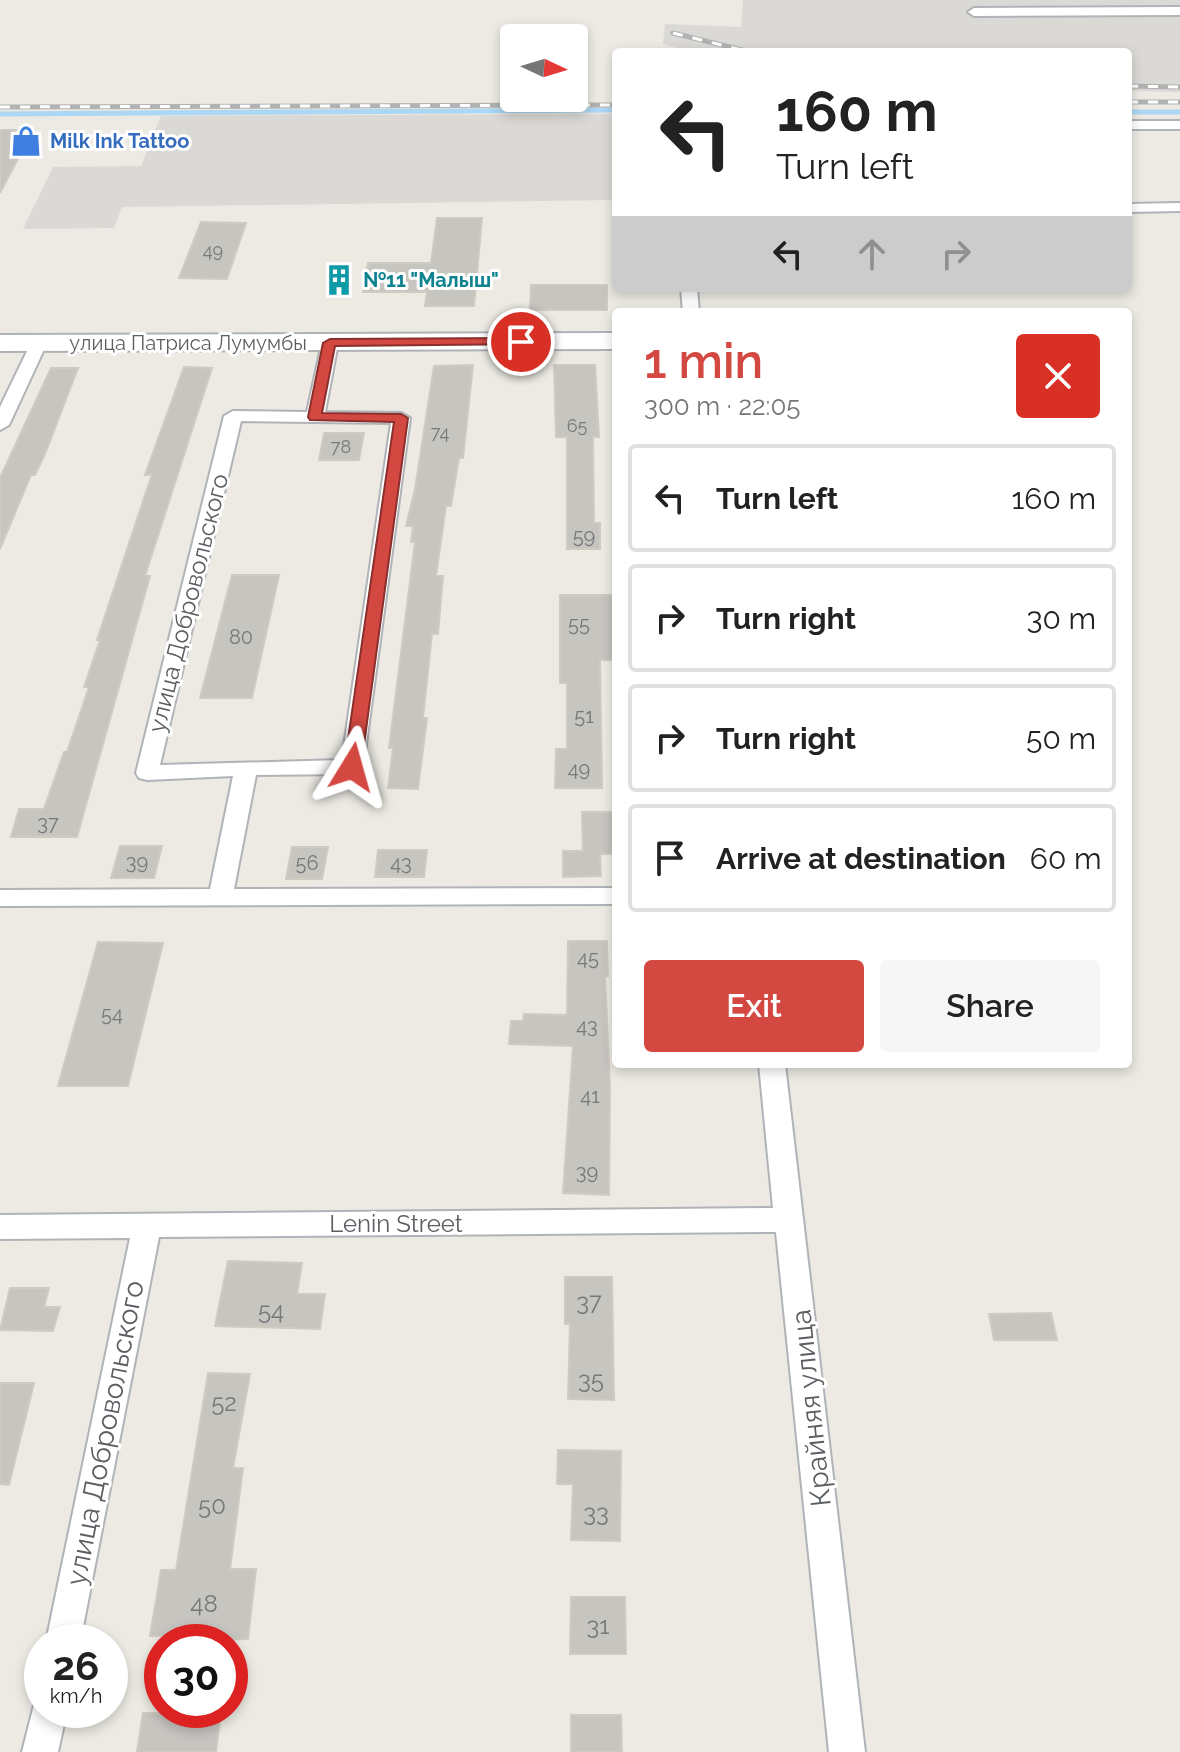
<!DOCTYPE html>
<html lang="en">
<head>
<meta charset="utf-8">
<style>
	:root { --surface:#fff; --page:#f6f6f6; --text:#222; --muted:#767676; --line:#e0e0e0; --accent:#d44842 }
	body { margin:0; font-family:Raleway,sans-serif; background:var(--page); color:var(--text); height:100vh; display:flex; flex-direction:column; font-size:30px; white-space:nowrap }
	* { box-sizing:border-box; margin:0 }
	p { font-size:26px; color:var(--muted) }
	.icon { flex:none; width:44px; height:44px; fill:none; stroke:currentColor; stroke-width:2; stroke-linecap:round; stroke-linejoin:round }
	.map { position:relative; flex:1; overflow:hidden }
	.sheet { position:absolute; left:612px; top:308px; width:520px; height:760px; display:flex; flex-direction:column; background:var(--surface); border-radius:8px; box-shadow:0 4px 12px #0003 }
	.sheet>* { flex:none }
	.guide { position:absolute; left:612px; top:48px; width:520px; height:244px; border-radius:8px; box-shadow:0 4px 12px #0003; background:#fff; color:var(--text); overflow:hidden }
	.needle { width:52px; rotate:94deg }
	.buttons { position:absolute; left:500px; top:24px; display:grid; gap:16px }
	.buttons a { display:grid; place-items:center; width:88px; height:88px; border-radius:8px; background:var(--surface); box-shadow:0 4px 12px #0003; font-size:40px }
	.speed { position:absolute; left:24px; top:1624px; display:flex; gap:16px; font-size:40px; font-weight:700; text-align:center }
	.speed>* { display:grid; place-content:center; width:104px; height:104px; border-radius:50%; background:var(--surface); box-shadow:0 4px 12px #0003; line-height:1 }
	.speed small { font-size:20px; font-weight:400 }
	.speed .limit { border:12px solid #d22; background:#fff; color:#111 }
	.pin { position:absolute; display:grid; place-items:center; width:68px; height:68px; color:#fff; margin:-34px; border:4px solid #fff; border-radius:50%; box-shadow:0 2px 8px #0007 }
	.me { position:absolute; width:88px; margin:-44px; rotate:8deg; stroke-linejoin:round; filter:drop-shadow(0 0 6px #0008) }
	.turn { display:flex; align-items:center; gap:28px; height:168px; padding:0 32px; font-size:36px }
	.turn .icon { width:104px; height:104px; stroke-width:2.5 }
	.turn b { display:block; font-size:56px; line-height:68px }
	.lanes { display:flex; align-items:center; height:76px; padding:0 32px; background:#0003; justify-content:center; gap:40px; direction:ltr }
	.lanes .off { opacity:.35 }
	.round { display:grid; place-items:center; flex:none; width:84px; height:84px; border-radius:8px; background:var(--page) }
	.summary { display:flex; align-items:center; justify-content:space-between; height:136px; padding:0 32px }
	h1 { font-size:48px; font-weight:600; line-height:60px; color:var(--accent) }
	.button { display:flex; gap:16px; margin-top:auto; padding:16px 32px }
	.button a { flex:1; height:92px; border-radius:8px; background:var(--accent); color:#fff; font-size:32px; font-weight:600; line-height:92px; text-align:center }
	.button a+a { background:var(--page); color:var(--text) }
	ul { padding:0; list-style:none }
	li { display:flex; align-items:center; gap:24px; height:108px; margin:0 16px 12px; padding:0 16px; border:4px solid var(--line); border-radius:8px }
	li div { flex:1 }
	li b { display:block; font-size:30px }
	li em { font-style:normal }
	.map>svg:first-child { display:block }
	.industrial { fill:#dbd9d5 }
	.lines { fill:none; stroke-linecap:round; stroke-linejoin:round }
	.stream { stroke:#abd7f4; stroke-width:5 }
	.building { fill:#c7c5c0; stroke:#d0cbc2; stroke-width:2 }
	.street-casing { stroke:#b0b3b7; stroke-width:4 }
	.secondary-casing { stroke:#b0b2b7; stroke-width:4 }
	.street { fill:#fff; fill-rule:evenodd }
	.secondary { fill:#fff; fill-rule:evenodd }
	.rail-casing { stroke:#b1b2b2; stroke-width:5 }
	.rail { stroke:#fff; stroke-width:3; stroke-dasharray:10; stroke-linecap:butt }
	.route { fill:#d44842; stroke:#8a2f2b; stroke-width:2 }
	.labels { text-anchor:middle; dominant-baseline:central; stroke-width:6; stroke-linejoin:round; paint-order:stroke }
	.far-number-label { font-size:18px; fill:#76787a }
	.far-shop-label { font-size:20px; font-weight:bold; fill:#366cbe; stroke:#fff; text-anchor:start }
	.far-culture-label { font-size:20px; font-weight:bold; fill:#0d838f; stroke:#fff; text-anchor:start }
	.far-street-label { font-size:20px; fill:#5b5e62; stroke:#fff }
	.number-label { font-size:20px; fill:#76787a }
	.street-label { font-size:24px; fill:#5b5e62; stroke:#fff }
	.near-number-label { font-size:24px; fill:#76787a }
	.near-street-label { font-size:28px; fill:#5b5e62; stroke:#fff }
</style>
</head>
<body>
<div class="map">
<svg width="1180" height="1752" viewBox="0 0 1180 1752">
	<rect width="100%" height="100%" fill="#eceae3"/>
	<path class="industrial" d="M743 0H1180V92L1128 91V52H693L663 44 665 24 741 27Z
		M616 114V200L122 207 114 228 23 229 53 167 141 166 161 116Z"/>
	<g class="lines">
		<path class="stream" d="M1128 112H1180
			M0 114 616 110"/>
	</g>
	<path class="building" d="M0 130H33L0 193Z
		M437 218H482L474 306H425L427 292H363L368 263H431Z
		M201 222 246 223 227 279 179 278Z
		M531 285H607V310H530Z
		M473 365 463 458H459L451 506H446L436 576H443L438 634H432L423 718H427L418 789 388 788 393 748H389L415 542H411L413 526H406L415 489 434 366Z
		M554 365H595L599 437H593L594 523H600V549H567V437H556Z
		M184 367 212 368 145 576H150L77 837H11L19 809H44L64 752H67L89 687H84L100 640H97L152 474 145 475Z
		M51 368H78L45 454 35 475H31L0 549V478Z
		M324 433H364L359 460H319Z
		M232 575H279L252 698H200Z
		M560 595H616V660H600L602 788H555L556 749H567V683H560Z
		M582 812H616V854H600L601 876 563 877V851H583Z
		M120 846H162L154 878H111Z
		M292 847H328L322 879H286Z
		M378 850H427L424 877H375Z
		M568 941H607L608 976H605L610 1088 609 1195 563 1193 573 1046 509 1044 511 1021H523L524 1014 567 1015Z
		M98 942 163 943 128 1086H58Z
		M228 1261 302 1263 297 1294H325L320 1329 215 1326Z
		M565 1277H612L614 1400 568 1399 570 1324H565Z
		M10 1288H49L44 1307H60L53 1331 0 1330Z
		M1051 1313 1057 1340H994L989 1314Z
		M208 1373 250 1374 233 1468H243L230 1569H256L248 1639 172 1642 173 1636H150L161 1570H176Z
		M0 1383H34L9 1485 0 1484Z
		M558 1450 621 1451 620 1541 571 1540 573 1484H557Z
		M571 1597H625L626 1654H570Z
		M221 1712 216 1752H137L143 1713Z
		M571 1715H621L622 1752H571Z"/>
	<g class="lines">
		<defs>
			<path id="street" d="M1180 7V15L974 16 968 12 974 8Z
				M1128 121H1180V129H1128Z
				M1180 203V211L1128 212V204Z
				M681 288H697L699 312H683Z
				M39 338 47 343 9 425 0 430V407L31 343Z
				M330 338 338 343 325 412 401 413 410 418 363 767 360 772 352 774 256 775 234 889 616 888V904L0 906V890L210 889 233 776 147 780 139 778 136 773 224 416 233 411 307 412 322 343ZM241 421 391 423 342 760 160 765Z
				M759 1064H785L865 1752H829L776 1232 159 1237 80 1642H46L130 1238 0 1239V1215L773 1208Z
				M42 1695V1710H67L58 1752H22L36 1697Z"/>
			<path id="secondary" d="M616 333V349L0 351V335Z"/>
		</defs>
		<use href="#street" class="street-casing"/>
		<use href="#secondary" class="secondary-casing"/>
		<use href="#street" class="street"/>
		<use href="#secondary" class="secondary"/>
		<defs>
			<path id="rail" d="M673 33 750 52
				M1128 86 1180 87
				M1128 102H1180
				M0 107 616 105"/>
		</defs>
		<use href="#rail" class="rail-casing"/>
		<use href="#rail" class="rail"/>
	</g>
	<path class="route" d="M521 338 527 342 525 344 335 346 322 413 401 414 408 418 361 767 352 772 346 771 344 767 394 422 310 420 308 417 323 343 330 339Z"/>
	<defs>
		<symbol id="shop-bare" viewBox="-9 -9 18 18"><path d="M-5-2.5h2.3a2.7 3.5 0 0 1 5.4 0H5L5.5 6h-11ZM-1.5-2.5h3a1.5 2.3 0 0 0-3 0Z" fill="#3f7fe0" stroke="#fff" stroke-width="2.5" paint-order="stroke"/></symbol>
		<symbol id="building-bare" viewBox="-9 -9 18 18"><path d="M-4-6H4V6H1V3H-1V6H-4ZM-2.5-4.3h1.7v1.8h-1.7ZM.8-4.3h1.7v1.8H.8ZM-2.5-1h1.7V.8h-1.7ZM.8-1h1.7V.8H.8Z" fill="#0f9aa8" stroke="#fff" stroke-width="2.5" paint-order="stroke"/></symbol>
	</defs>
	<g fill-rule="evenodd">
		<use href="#shop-bare" x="4" y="119" width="44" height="44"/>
		<use href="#building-bare" x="317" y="258" width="44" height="44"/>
	</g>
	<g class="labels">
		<g class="far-number-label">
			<text x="213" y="250">49</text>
			<text x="577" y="425">65</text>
			<text x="440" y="432">74</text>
			<text x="341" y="446">78</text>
		</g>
		<g class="far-shop-label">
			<text x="50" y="141">Milk Ink Tattoo</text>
		</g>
		<g class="far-culture-label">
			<text x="363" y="280">№11 "Малыш"</text>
		</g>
		<g class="far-street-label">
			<text x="188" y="343">улица Патриса Лумумбы</text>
		</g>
		<g class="number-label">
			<text x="584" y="536">59</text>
			<text x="579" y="624">55</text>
			<text x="241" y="637">80</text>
			<text x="584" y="716">51</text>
			<text x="579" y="769">49</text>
			<text x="48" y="823">37</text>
			<text x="137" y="862">39</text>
			<text x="307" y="863">56</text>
			<text x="401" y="863">43</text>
			<text x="588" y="958">45</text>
			<text x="112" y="1014">54</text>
			<text x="587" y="1026">43</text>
			<text x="590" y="1096">41</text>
			<text x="587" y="1172">39</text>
		</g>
		<g class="street-label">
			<text transform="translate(188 603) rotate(-76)">улица Добровольского</text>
			<text x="396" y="1223">Lenin Street</text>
		</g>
		<g class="near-number-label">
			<text x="589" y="1301">37</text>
			<text x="271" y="1310">54</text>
			<text x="591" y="1379">35</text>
			<text x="224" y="1402">52</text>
			<text x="212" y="1505">50</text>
			<text x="596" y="1512">33</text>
			<text x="204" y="1603">48</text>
			<text x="598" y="1625">31</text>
		</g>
		<g class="near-street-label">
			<text transform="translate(811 1408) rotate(-96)">Крайняя улица</text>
			<text transform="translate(105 1433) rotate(-79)">улица Добровольского</text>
		</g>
	</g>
</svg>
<div class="buttons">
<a><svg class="needle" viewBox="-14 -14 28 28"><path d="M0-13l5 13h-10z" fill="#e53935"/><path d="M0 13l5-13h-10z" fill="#767676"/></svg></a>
</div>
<div class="speed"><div>26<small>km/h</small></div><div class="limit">30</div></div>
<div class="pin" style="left:521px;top:342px;background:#d93025"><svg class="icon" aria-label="arrive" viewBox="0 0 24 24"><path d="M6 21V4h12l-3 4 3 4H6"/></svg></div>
<svg class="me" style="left:352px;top:767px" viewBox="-20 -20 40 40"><path d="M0-17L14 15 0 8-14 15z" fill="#d44842" stroke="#fff" stroke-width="4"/></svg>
<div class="guide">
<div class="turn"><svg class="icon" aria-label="left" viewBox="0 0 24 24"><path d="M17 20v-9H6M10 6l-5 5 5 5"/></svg><div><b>160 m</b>Turn left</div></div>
<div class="lanes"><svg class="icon" aria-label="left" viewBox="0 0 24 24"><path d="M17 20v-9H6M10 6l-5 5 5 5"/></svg><svg class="icon off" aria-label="ahead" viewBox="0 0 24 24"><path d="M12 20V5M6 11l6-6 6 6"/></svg><svg class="icon off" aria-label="right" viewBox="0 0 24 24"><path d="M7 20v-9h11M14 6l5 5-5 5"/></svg></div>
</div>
<section class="sheet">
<div class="summary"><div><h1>1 min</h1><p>300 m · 22:05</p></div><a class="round" style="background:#d93025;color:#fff"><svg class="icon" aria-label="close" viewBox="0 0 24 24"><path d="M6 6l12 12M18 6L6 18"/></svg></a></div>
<ul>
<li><svg class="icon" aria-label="left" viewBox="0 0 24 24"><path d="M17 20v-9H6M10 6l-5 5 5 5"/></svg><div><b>Turn left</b></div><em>160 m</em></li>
<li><svg class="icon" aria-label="right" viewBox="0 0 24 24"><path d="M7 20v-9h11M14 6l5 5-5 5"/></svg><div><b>Turn right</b></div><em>30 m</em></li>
<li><svg class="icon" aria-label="right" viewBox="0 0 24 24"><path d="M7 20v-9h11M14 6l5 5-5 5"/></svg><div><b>Turn right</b></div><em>50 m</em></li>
<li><svg class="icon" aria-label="arrive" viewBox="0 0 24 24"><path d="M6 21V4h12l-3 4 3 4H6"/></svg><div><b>Arrive at destination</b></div><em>60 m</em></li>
</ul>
<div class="button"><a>Exit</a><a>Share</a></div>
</section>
</div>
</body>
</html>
